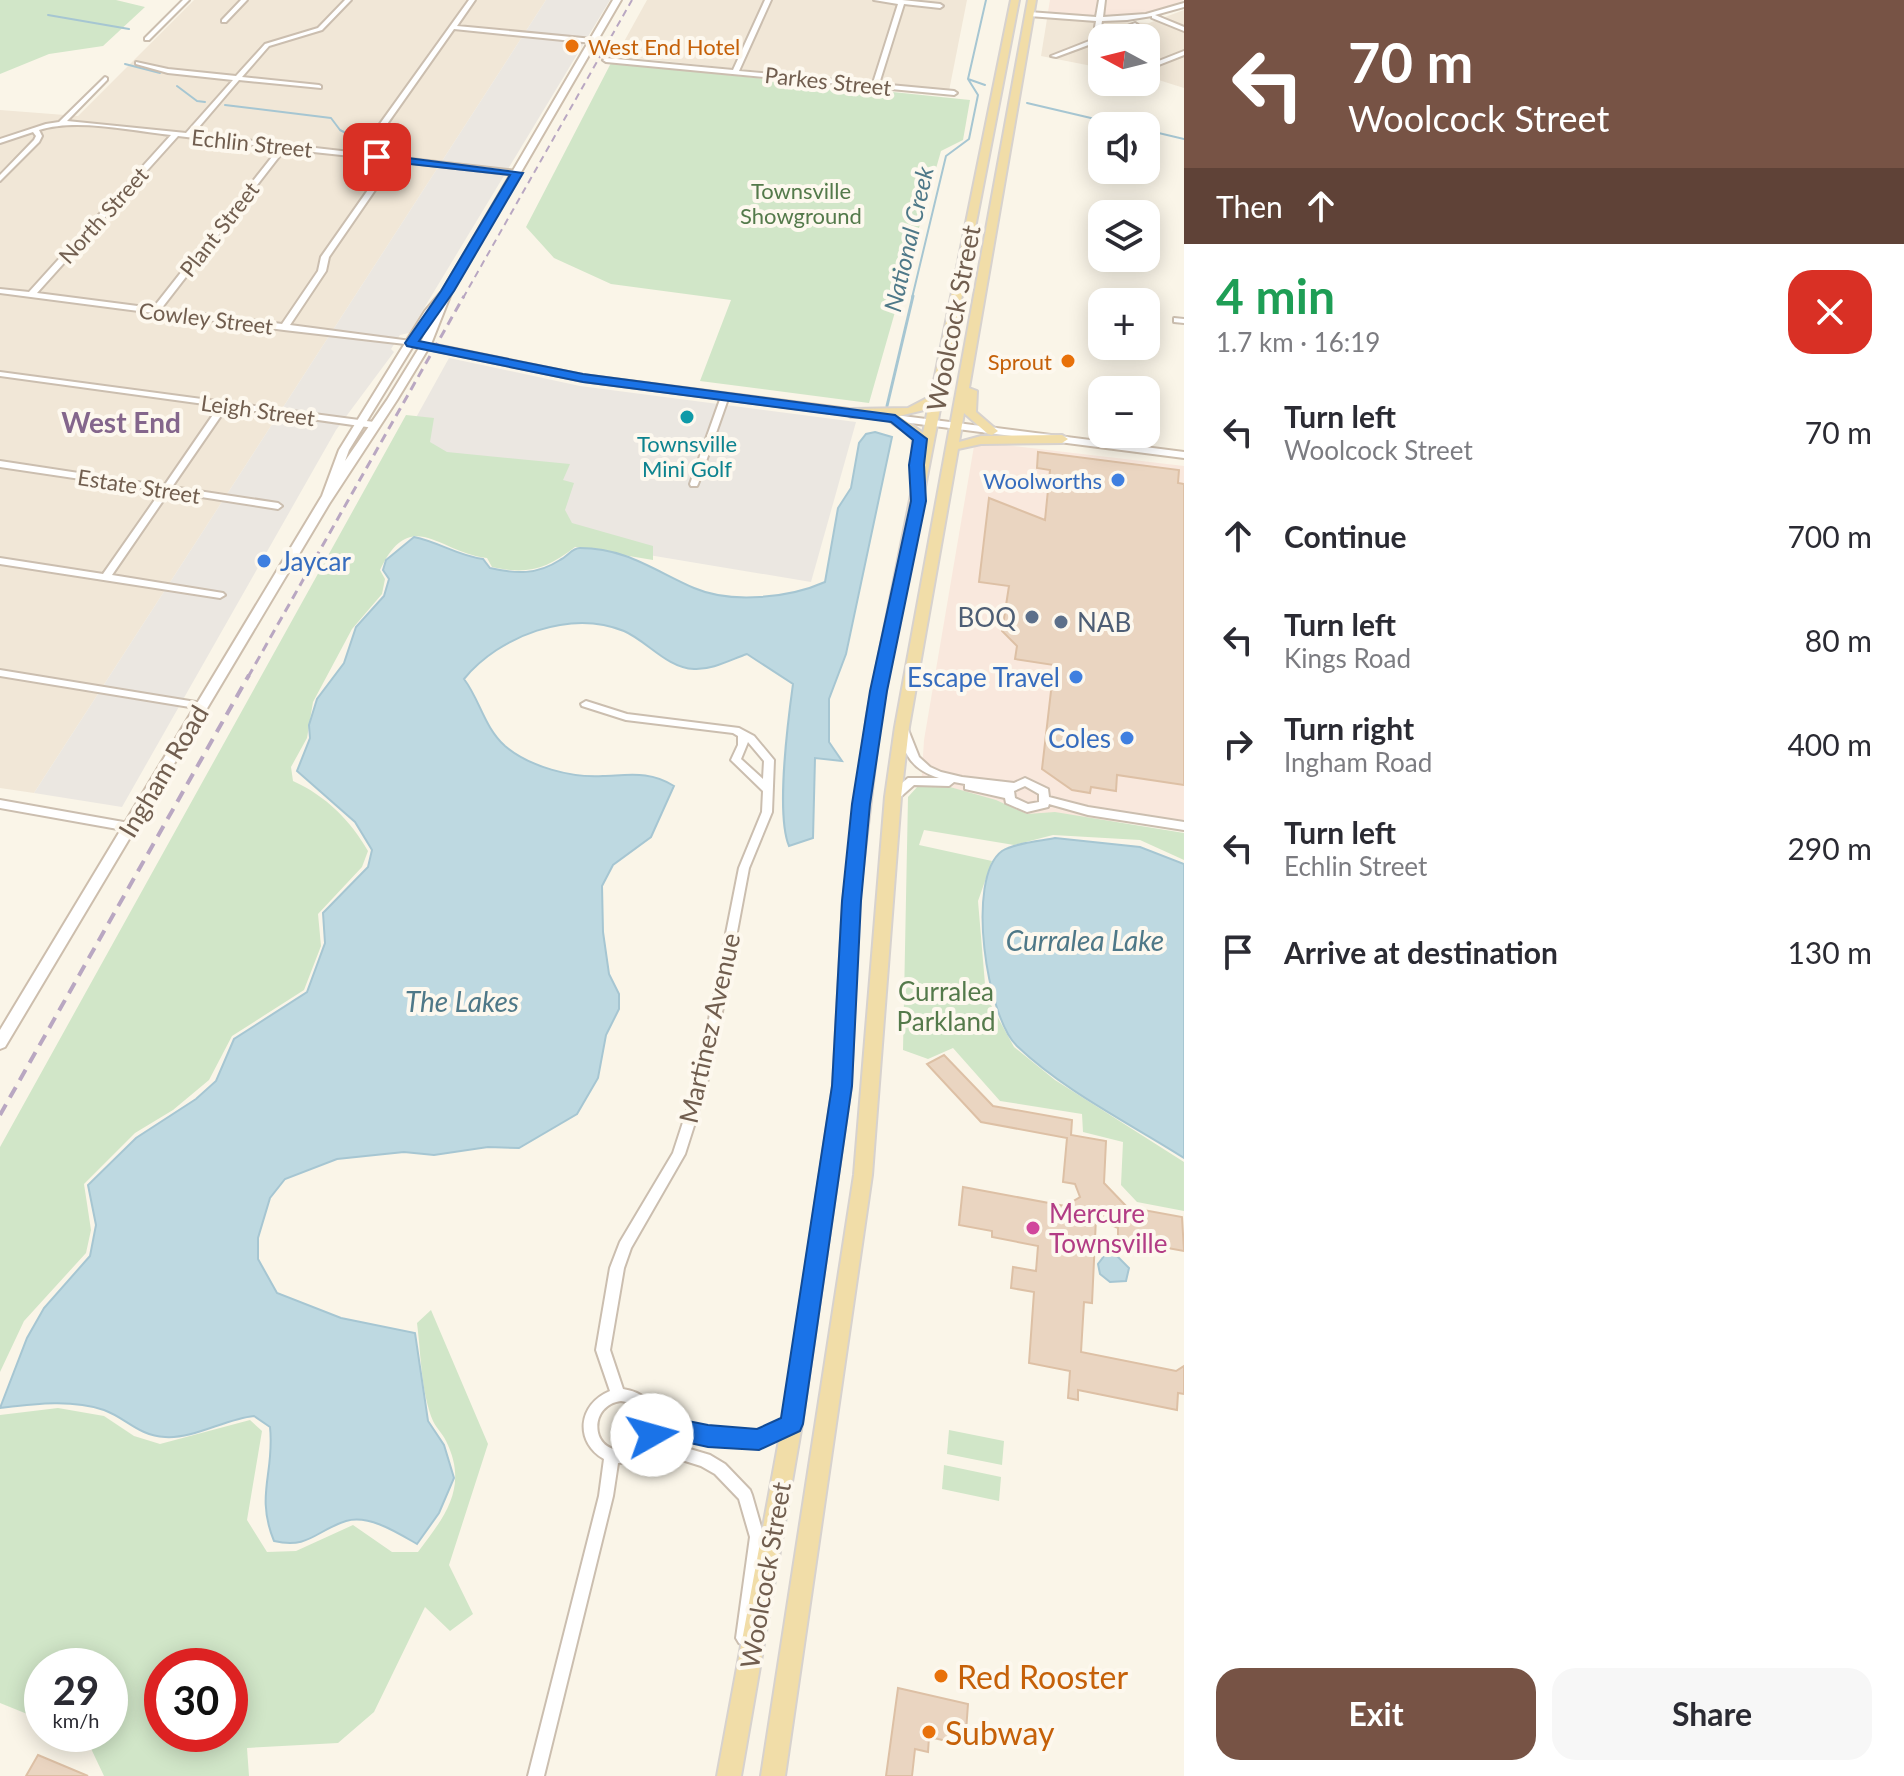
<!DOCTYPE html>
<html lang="en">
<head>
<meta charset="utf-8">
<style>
	:root { --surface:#fff; --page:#f7f7f7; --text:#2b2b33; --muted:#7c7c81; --accent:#775345 }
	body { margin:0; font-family:Lato,sans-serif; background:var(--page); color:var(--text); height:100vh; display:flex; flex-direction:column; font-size:30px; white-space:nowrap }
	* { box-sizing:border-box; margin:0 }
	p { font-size:26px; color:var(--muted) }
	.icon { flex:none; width:44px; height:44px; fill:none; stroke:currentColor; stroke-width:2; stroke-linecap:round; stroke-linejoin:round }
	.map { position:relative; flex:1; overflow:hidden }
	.drawer { display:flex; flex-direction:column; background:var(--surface); width:720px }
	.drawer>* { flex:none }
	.guide { background:#775345; color:#fff; overflow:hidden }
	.needle { width:52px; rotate:277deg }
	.tools { position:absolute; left:1088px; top:24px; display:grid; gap:16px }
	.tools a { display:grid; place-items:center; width:72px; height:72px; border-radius:16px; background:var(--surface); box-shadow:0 4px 20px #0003; font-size:40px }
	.speed { position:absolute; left:24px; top:1648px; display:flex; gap:16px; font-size:40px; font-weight:700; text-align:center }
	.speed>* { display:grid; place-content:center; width:104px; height:104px; border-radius:50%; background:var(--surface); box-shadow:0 4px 20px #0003; line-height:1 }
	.speed small { font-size:20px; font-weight:400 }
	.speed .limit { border:12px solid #d22; background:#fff; color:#111 }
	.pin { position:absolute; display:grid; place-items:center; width:68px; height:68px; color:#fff; margin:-34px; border-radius:16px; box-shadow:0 4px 12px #0006 }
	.me { position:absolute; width:88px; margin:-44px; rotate:83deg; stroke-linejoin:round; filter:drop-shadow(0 0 6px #0008) }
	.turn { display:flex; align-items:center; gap:28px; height:168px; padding:0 32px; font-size:36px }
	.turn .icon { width:104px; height:104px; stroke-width:2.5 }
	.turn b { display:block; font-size:56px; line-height:68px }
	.then { display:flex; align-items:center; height:76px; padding:0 32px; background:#0003; gap:16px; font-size:30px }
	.round { display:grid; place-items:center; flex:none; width:84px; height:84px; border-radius:24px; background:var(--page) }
	.summary { display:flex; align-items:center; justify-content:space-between; height:136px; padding:0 32px }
	h1 { font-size:48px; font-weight:700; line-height:60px; color:#1e9e55 }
	.cta { display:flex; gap:16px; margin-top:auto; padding:16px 32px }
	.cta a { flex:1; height:92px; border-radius:24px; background:var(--accent); color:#fff; font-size:32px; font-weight:700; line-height:92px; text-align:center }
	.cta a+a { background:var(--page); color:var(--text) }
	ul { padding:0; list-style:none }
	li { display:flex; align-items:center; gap:24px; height:104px; padding:0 32px }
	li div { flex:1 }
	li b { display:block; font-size:30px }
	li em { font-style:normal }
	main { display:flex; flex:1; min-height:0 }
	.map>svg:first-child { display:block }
	.residential { fill:#f1e7d7 }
	.commercial { fill:#f9e8dd }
	.industrial { fill:#ebe7e1 }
	.green { fill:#d1e6c8; fill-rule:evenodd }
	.water { fill:#bed9e1; stroke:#a6c6d2; stroke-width:2 }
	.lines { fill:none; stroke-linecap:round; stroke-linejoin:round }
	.stream-far1 { stroke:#a6c6d2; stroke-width:2 }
	.stream { stroke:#a6c6d2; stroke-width:3 }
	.building { fill:#ead5c1; stroke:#ddc0a5; stroke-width:2 }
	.minor-casing { stroke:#cbbeaf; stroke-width:4 }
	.secondary-casing { stroke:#cdbead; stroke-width:4 }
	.primary-casing { stroke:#d7d2ce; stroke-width:4 }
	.minor { fill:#fff; fill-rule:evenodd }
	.secondary { fill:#fff; fill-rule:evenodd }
	.primary { fill:#f1dda8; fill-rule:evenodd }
	.rail-far2 { stroke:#b9a7c2; stroke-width:2; stroke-dasharray:7 5; stroke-linecap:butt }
	.rail-far1 { stroke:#b9a7c2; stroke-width:3; stroke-dasharray:9 6; stroke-linecap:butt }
	.rail { stroke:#b9a7c2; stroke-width:4; stroke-dasharray:12 8; stroke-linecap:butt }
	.route { fill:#1a73e8; stroke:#114b97; stroke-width:2 }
	.food-dot { fill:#e8710a; stroke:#fdf8ee; stroke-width:3 }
	.culture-dot { fill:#0f9aa8; stroke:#fdf8ee; stroke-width:3 }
	.shop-dot { fill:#3f7fe0; stroke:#fdf8ee; stroke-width:3 }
	.service-dot { fill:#5c6f8a; stroke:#fdf8ee; stroke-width:3 }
	.hotel-dot { fill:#d1479c; stroke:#fdf8ee; stroke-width:3 }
	.labels { text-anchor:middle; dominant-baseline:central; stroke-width:8; stroke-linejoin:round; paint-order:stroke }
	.far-food-label { font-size:22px; fill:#c56008; stroke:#fdf8ee; text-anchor:start }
	.far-street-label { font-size:22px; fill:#715e4f; stroke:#fdf8ee }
	.far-park-label { font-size:22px; fill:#547a4b; stroke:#fdf8ee }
	.far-culture-label { font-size:22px; fill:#0d838f; stroke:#fdf8ee }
	.far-shop-label { font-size:22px; fill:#366cbe; stroke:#fdf8ee; text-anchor:end }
	.far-water-label { font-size:24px; font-style:italic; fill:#4e7888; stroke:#fdf8ee }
	.street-label { font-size:26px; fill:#715e4f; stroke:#fdf8ee }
	.shop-label { font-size:26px; fill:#366cbe; stroke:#fdf8ee; text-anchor:end }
	.service-label { font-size:26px; fill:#4e5e75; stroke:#fdf8ee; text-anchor:end }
	.park-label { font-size:26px; fill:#547a4b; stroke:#fdf8ee }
	.hotel-label { font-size:26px; fill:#b23c85; stroke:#fdf8ee; text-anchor:start }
	.far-district-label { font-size:28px; font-weight:bold; fill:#84668c; stroke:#fdf8ee }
	.water-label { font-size:28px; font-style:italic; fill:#4e7888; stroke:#fdf8ee }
	.near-food-label { font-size:32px; fill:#c56008; stroke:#fdf8ee; text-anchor:start }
</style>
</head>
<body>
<main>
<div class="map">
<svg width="1184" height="1776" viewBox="0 0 1184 1776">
	<rect width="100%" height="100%" fill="#faf5e8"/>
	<path class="residential" d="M194 0H546L34 793 0 788V110L78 116Z
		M647 0H967L949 91 616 56Z
		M1184 10V88L1146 76V38H1102V68L1041 56 1047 19 1149 23Z"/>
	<path class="commercial" d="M1050 0H1184L1146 16 1115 18 1048 12Z
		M996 444 1184 466V821L1020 822 920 805 924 740 974 446Z"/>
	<path class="industrial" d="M546 0H610L409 333 400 335 391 349 394 352 336 430 122 807 34 793Z
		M449 358 580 386 856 422 811 582 366 508Z"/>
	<path class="green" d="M0 0H116L145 7 103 46 49 54 0 74Z
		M611 63 970 100 963 140 941 151 869 403 700 381 731 300 611 284 554 258 526 227Z
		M406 415 434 418 430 442 447 452 570 464 563 480 574 483 565 510 572 523 653 546V560L575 547C547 569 527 575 492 567L487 558C439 553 411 505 380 570L385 579 382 594 352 629 313 702 307 738 291 767 293 781C326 796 350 820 368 851L362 867 318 914 321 946 304 990 232 1036 209 1080 173 1110 135 1133 84 1184 91 1230 86 1253 24 1321 0 1372V1147Z
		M918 786 950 787 996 800 1027 814 1055 812 1184 833V860L1140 840 1053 835 1014 845 924 830 919 845 992 861 978 901 986 996 1014 1047 1055 1080 1184 1162V1211L1137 1202 1121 1185 1123 1142 1083 1132 1082 1114 1000 1101 953 1048 928 1059 903 1050 908 797Z
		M431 1310 488 1444 449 1565 473 1614 450 1631 425 1607 374 1712 338 1743 247 1748 249 1776H104L86 1738 76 1734H110V1666H42V1720L0 1703V1415L58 1408 104 1416 134 1436 160 1444 250 1420 262 1431 247 1520 267 1552 296 1551 353 1525 392 1552H418C445 1516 469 1487 446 1441 443 1434 436 1428 433 1421 421 1392 421 1354 417 1323ZM230 1666V1734H162V1666Z
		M949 1430 1004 1441 1002 1465 947 1454Z
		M944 1465 1001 1477 999 1501 942 1489Z"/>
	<path class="water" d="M875 432 892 437 846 654 829 699V742L842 761 815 758 813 838 789 846C776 815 788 720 793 684L747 654C730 660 712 670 694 669 667 668 647 641 624 631 570 609 499 636 464 679 480 700 484 727 505 746 530 767 571 778 603 776 631 775 650 771 674 786L651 837 613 865 602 886 603 932 609 974 619 994V1009L606 1035 598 1078 577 1114 519 1148 488 1147 434 1155 404 1152 337 1159 285 1179 270 1198 258 1238V1259L277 1293 341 1318 415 1333 428 1421 444 1445 454 1478 439 1513 417 1544C398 1533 369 1514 346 1521 315 1531 309 1549 274 1541 255 1495 275 1472 270 1427L254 1416C225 1419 194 1439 165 1437 139 1436 126 1418 104 1410 71 1399 34 1404 0 1408L27 1338 44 1308 90 1256 96 1225 88 1185 136 1138 196 1099 216 1081 234 1039 307 992 325 943 323 913 368 867 372 850 355 822 297 771 310 738 309 725 317 699 344 663 356 627 384 596 389 579 383 570 386 560 414 537C439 542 458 556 483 559L490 568C516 574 537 575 560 560 568 556 572 548 580 548 626 548 655 571 694 588 731 604 789 598 825 582L838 508 851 488 859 443 866 434Z
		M1055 838 1140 847 1184 864V1158C1129 1123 1064 1091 1017 1046 987 1018 965 878 1002 851 1014 843 1040 841 1055 838Z
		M1101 1236 1120 1245 1116 1247 1117 1256 1129 1268 1126 1281 1110 1282 1100 1274 1098 1264 1104 1256 1094 1245 1095 1239Z"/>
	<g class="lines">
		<path class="stream-far1" d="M48 15 129 29
			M125 64 160 73
			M968 79 985 85
			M177 86 197 101 205 102
			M1027 103 1125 126
			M225 105 331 118 340 130 359 140
			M1146 130 1184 139
			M912 298 946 156 969 139 978 95 968 79 986 0"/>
		<path class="stream" d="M887 406 913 296"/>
	</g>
	<path class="building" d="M1038 452 1179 470 1178 483 1184 484V785L1117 775 1116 791 1091 787 1090 793 1072 790 1042 769 1054 665 1015 659 1017 646 1002 631 1009 586 979 582 989 498 1045 520 1050 470 1037 468Z
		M944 1055 993 1106 1072 1120 1071 1135 1106 1141 1104 1183 1127 1207 1182 1217 1184 1251 1118 1239V1228L1096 1218 1092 1303 1084 1302 1081 1352 1176 1371 1184 1366V1394L1178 1393 1177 1410 1078 1390V1400L1068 1398 1070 1371 1029 1363 1034 1292 1011 1288 1013 1267 1036 1271 1038 1246 992 1237V1231L959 1225 963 1187 1065 1206 1080 1197 1075 1184 1063 1182 1067 1138 981 1122 927 1064Z
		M898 1688 968 1704 965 1745 929 1737 928 1752 915 1749 912 1776H886Z
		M38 1755 88 1776H26Z"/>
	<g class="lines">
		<defs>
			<path id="minor" d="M183 0H189L149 40H145V38Z
				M241 0H247L226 22H222V20Z
				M345 0H351L322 30 269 46 242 77 319 85 321 86V88L239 80 193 134 359 153 469 0H475L457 26 593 39 596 41 593 43 454 29 366 154 517 171 521 173 517 175 395 161 329 257 326 271 290 325 411 341 415 343 414 345 284 330 0 293V289L29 292 171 135C132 131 77 118 39 130L42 136 39 142 0 181V175L34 140 36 136 33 132 0 143V139L46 124 59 122 105 77 107 78V80L67 121 186 133 233 80 168 73 136 64V62L168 69 236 76 265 44 318 28ZM178 136 279 148 153 308 37 293ZM285 149 389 160 321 257 318 271 282 324 161 309Z
				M765 0H771L739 71 873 83 898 4 874 0H902L940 4 943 6 940 8 904 4 879 84 954 91 957 93 954 95 606 62 603 60 606 58 733 70Z
				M1099 0H1105L1103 17 1146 14 1184 3V7L1155 15 1184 27V31L1152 18V16L1127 20 1102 21 1101 27 1098 29 1095 27 1096 21 1029 16 1026 14 1029 12 1096 17Z
				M1135 23 1138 25 1137 26 1107 38H1102V40L1056 57 1051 56Z
				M1184 51V55L1146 70V66Z
				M1174 318 1184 319V323L1174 322Z
				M0 372 374 422 378 425 374 428 227 407 172 487 278 503 282 506 278 509 169 492 112 575 223 593 225 595 220 598 0 564V558L103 574 161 491 0 467V461L164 486 219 406 0 376Z
				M722 394H725L729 396 698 484 697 486H691L690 484Z
				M0 670 202 703 207 706 202 709 0 676Z
				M586 701 627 714 739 728 754 736 774 760 772 812 749 868 712 1065 699 1110 685 1154 631 1248 624 1268 610 1350 623 1389C642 1392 652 1401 658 1420 691 1427 727 1438 761 1430 772 1428 781 1422 791 1418L796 1419 798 1424C793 1433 782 1437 772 1440 734 1452 696 1441 658 1433L656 1439 710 1455 725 1464 750 1490 752 1495 764 1537 752 1638 749 1643 744 1646 739 1643 736 1638 750 1537 739 1499 715 1474 701 1466 650 1450C641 1459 630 1463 618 1463L613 1496 544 1776H528L599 1496 604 1459C574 1442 578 1404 610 1391L596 1350 610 1268 620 1242 673 1153 687 1110 700 1065 739 868 762 812 763 791 731 760 738 745V736L733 733 626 720 582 706 581 704ZM748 742 764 761 763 779 741 759ZM621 1401C654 1405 652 1451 621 1450 590 1450 589 1405 621 1401Z
				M902 724 907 727 919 757 930 767 941 772 962 777 1014 783 1025 778 1048 789 1049 797 1088 807 1184 822V830L1088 815 1049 804 1048 807 1027 812 1006 803 1005 798 965 789V784L954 782 949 786 914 785 897 800H889L888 797 889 794 908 778H939C910 769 905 754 897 727ZM1025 786 1039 794V802L1028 804 1015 798 1014 791Z
				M0 800 129 823 134 827 129 831 0 808Z"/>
			<path id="secondary" d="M613 0H621L452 291 431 344 583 375 1184 452V458L583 381 428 349 397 400 329 504 5 1047 0 1049V1030L322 496 339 450 425 311 443 290ZM435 311 421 342 416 341 434 312ZM413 346 419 348 387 400 345 461 349 450Z"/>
			<path id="primary" d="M1011 0H1019L881 715 859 901 851 1086 802 1424 741 1776H717L782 1424 833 1086 843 901 867 715 918 460 912 456 913 437 891 422 890 417H851L845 413 851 409 908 408 931 396ZM928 409 923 433 899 416Z
				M1028 0H1036L969 388 977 391 976 412 998 431 992 435 988 434 964 413 959 442 981 436 1062 435 1068 439 1062 443 981 444 958 449 909 727 901 797 872 1175 785 1776H761L854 1175 885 797 895 727Z"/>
		</defs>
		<use href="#minor" class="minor-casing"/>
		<use href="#secondary" class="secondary-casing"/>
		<use href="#primary" class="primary-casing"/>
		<use href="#minor" class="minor"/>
		<use href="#secondary" class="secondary"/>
		<use href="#primary" class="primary"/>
		<path class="rail-far2" d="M463 298 632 0"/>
		<path class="rail-far1" d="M248 677 464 296"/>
		<path class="rail" d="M0 1115 249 675"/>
	</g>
	<path class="route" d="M377 154 523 173 454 291 419 341 583 374 895 415 927 439 924 465 926 501 887 691 870 804 861 901 852 1086 803 1424 800 1431 759 1450 708 1447 663 1437 652 1445 644 1442 640 1435 645 1417 653 1414 708 1425 757 1429 781 1418 832 1086 842 901 852 804 870 691 911 501 909 465 913 440 891 422 583 382 407 346 405 343 441 291 510 175 373 160Z"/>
	<g class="food-dot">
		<circle cx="572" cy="46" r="8"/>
		<circle cx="1068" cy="361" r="8"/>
		<circle cx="941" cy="1676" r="8"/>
		<circle cx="929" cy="1732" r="8"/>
	</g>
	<circle class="culture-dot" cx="687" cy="417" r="8"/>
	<g class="shop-dot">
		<circle cx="1118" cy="480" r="8"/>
		<circle cx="264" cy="561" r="8"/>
		<circle cx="1076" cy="677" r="8"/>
		<circle cx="1127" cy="738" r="8"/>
	</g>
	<g class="service-dot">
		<circle cx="1032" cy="617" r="8"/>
		<circle cx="1061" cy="622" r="8"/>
	</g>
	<circle class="hotel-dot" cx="1033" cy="1228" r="8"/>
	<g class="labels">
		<g class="far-food-label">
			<text x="588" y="46">West End Hotel</text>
			<text x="1052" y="361" text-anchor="end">Sprout</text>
		</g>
		<g class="far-street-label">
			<text transform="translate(828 81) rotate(6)">Parkes Street</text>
			<text transform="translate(252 143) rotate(6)">Echlin Street</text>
			<text transform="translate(103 215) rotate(-48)">North Street</text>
			<text transform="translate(219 229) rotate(-52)">Plant Street</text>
			<text transform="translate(206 318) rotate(7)">Cowley Street</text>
			<text transform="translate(258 410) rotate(8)">Leigh Street</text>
			<text transform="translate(139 486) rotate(9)">Estate Street</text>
		</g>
		<g class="far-park-label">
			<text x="801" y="190">Townsville<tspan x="801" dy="25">Showground</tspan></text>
		</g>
		<g class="far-culture-label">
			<text x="687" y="443">Townsville<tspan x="687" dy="25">Mini Golf</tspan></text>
		</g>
		<g class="far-shop-label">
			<text x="1102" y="480">Woolworths</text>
		</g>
		<g class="far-water-label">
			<text transform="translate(908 239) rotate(-77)">National Creek</text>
		</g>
		<g class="street-label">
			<text transform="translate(953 318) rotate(-79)">Woolcock Street</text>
			<text transform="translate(163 771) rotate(-59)">Ingham Road</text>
			<text transform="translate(709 1028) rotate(-77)">Martinez Avenue</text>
			<text transform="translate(765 1575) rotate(-80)">Woolcock Street</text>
		</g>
		<g class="shop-label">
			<text x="280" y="561" text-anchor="start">Jaycar</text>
			<text x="1060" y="677">Escape Travel</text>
			<text x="1111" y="738">Coles</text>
		</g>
		<g class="service-label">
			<text x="1016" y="617">BOQ</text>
			<text x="1077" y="622" text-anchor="start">NAB</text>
		</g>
		<g class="park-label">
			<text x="946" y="991">Curralea<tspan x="946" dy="30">Parkland</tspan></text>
		</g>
		<g class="hotel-label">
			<text x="1049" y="1213">Mercure<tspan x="1049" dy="30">Townsville</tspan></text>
		</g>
		<g class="far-district-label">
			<text x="121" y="422">West End</text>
		</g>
		<g class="water-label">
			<text x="1085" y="940">Curralea Lake</text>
			<text x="462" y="1001">The Lakes</text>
		</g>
		<g class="near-food-label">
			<text x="957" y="1676">Red Rooster</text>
			<text x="945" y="1732">Subway</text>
		</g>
	</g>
</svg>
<div class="tools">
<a><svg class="needle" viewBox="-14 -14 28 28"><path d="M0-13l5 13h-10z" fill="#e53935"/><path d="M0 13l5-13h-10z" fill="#7c7c81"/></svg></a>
<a><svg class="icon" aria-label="sound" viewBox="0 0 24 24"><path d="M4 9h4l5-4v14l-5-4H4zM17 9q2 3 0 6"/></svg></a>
<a><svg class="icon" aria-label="layers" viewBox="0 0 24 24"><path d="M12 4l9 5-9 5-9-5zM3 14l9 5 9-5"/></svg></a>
<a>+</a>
<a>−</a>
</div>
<div class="speed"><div>29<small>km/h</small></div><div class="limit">30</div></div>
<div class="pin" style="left:377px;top:157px;background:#d93025"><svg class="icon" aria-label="arrive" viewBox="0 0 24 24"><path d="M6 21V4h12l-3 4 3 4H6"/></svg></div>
<svg class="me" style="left:652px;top:1435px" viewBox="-20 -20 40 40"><circle r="19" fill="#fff"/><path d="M0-13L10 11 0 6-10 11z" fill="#1a73e8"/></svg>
</div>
<section class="drawer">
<div class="guide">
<div class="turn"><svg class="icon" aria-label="left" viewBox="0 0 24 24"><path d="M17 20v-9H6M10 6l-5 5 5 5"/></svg><div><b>70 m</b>Woolcock Street</div></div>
<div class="then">Then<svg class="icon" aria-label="ahead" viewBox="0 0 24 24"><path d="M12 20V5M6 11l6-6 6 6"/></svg></div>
</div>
<div class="summary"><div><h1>4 min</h1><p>1.7 km · 16:19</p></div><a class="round" style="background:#d93025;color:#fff"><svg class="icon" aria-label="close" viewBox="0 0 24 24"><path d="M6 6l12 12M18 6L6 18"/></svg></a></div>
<ul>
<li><svg class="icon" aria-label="left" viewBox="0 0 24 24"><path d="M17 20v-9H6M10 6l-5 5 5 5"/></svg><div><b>Turn left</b><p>Woolcock Street</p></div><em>70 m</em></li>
<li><svg class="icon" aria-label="ahead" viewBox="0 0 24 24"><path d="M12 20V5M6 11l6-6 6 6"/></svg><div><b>Continue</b></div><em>700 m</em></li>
<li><svg class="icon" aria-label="left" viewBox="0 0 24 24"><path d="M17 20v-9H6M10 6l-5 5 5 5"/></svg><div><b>Turn left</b><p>Kings Road</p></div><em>80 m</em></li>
<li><svg class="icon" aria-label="right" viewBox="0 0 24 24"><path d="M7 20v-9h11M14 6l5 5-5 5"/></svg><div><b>Turn right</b><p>Ingham Road</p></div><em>400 m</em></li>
<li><svg class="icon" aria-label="left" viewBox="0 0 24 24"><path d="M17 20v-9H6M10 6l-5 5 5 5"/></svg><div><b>Turn left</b><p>Echlin Street</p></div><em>290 m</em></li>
<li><svg class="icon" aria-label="arrive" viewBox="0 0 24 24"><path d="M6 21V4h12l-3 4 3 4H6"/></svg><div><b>Arrive at destination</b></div><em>130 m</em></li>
</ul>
<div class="cta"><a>Exit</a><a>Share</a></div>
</section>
</main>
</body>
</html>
